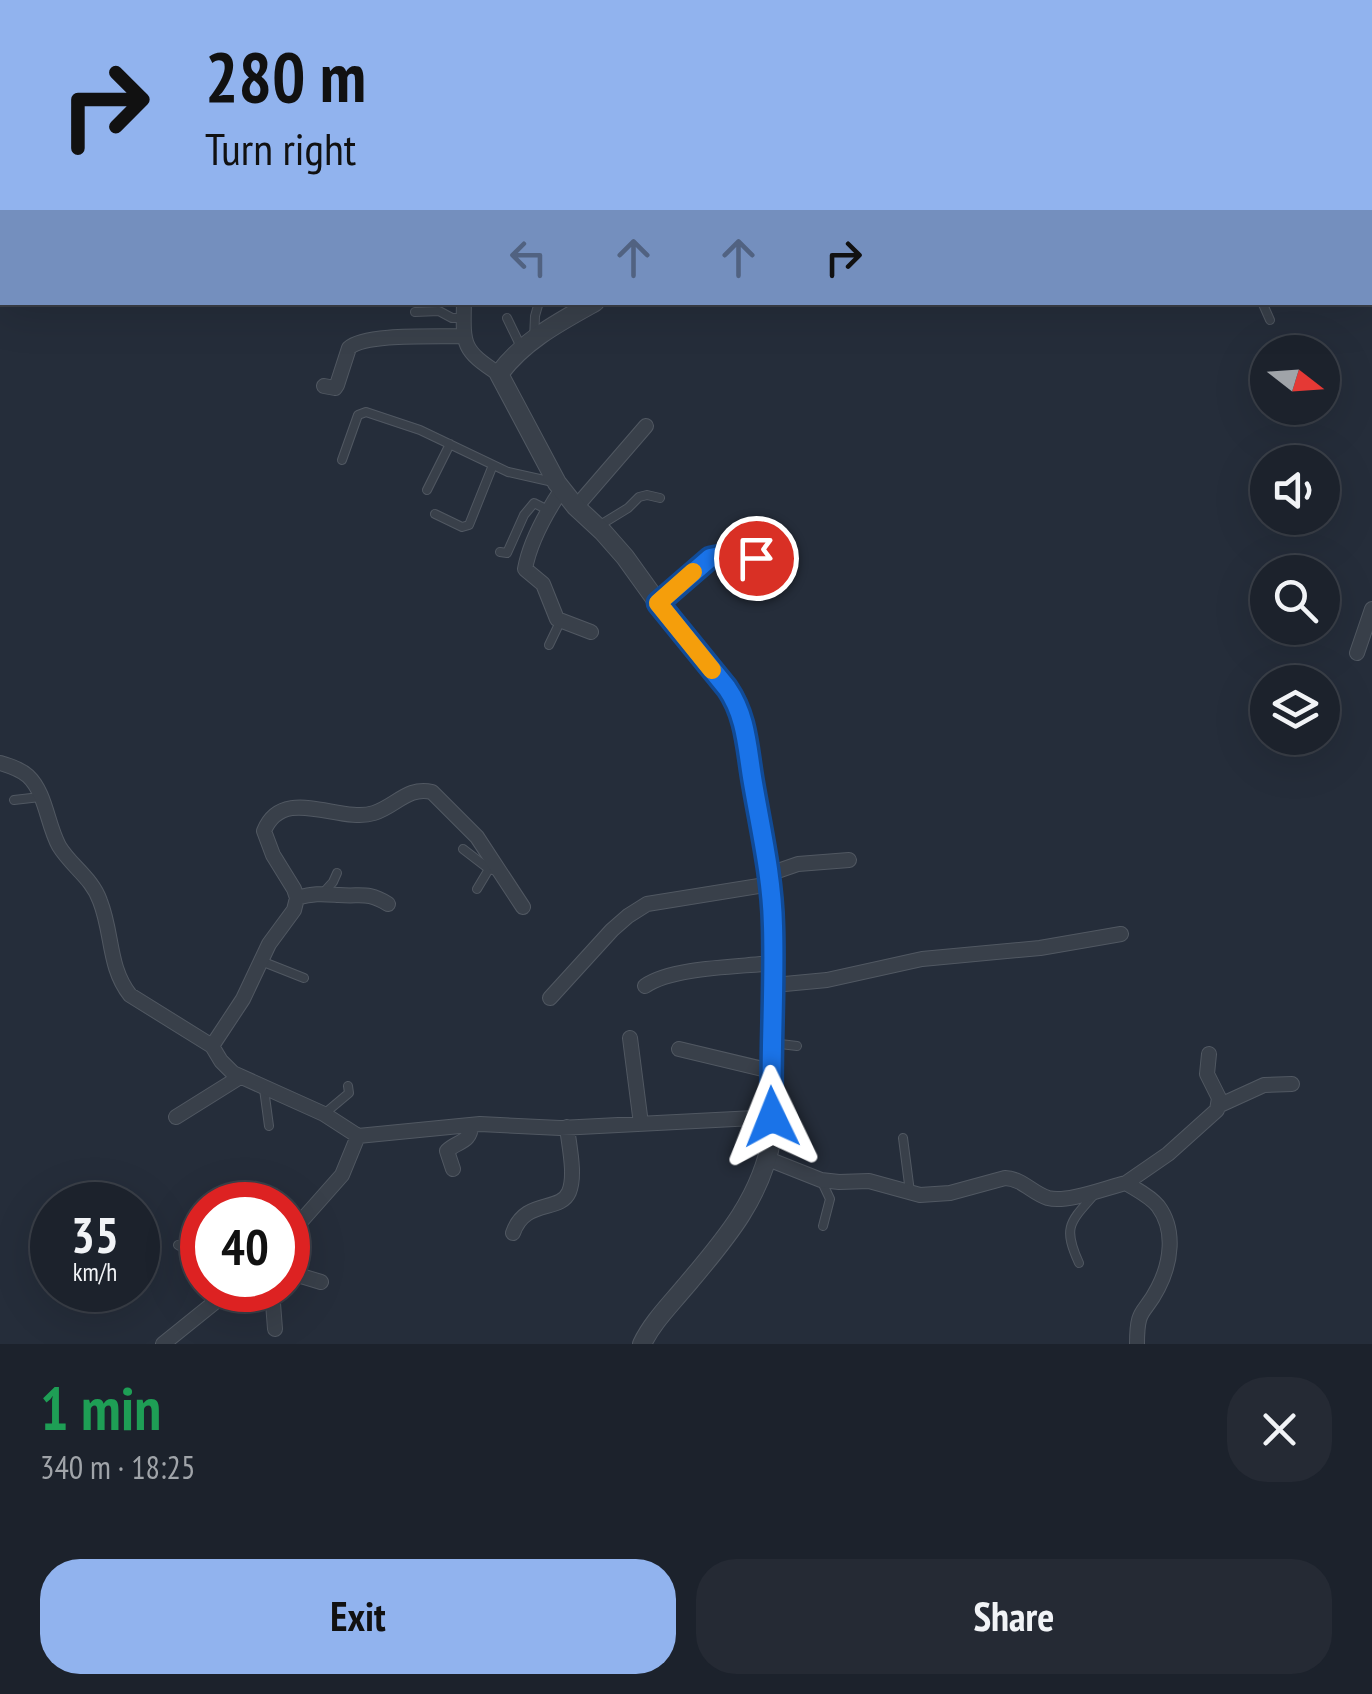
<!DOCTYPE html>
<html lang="en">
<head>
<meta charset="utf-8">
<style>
	:root { --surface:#1c222c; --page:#252a34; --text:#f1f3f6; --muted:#a0a4a9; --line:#3a3f48; --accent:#91b3ee }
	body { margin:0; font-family:"PT Sans Narrow",sans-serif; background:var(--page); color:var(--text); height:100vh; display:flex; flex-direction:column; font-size:38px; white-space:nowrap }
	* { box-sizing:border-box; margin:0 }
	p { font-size:32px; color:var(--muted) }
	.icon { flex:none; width:55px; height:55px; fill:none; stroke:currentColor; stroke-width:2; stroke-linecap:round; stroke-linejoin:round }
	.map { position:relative; height:1344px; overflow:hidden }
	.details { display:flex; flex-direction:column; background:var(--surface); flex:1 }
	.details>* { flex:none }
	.top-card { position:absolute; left:0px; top:0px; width:1372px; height:305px; box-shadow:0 10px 40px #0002,0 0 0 2px var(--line); background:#91b3ee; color:#111; overflow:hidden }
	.needle { width:65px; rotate:107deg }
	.buttons { position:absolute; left:1250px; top:335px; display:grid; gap:20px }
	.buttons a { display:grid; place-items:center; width:90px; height:90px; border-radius:50%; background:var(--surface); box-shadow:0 10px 40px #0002,0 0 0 2px var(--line); font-size:50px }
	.speed { position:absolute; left:30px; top:1182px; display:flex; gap:20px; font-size:50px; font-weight:700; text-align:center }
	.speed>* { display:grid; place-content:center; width:130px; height:130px; border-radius:50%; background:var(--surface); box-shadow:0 10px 40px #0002,0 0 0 2px var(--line); line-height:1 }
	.speed small { font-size:25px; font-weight:400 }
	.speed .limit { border:15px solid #d22; background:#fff; color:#111 }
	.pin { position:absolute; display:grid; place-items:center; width:85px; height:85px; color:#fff; margin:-42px; border:5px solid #fff; border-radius:50%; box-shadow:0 2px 10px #0007 }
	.me { position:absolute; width:110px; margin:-55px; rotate:358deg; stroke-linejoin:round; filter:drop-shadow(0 0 8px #0008) }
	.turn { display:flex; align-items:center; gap:35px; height:210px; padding:0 40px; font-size:45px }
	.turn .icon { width:130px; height:130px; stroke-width:2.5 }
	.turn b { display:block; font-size:70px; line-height:85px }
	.lanes { display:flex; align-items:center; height:95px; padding:0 40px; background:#0003; justify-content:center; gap:50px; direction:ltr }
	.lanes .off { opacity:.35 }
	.round { display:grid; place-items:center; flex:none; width:105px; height:105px; border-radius:40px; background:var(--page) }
	.overview { display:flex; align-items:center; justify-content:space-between; height:170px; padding:0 40px }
	h1 { font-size:60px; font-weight:700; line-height:75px; color:#1e9e55 }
	.button { display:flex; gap:20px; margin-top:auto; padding:20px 40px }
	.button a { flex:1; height:115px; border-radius:40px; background:var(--accent); color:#111; font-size:40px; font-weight:700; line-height:115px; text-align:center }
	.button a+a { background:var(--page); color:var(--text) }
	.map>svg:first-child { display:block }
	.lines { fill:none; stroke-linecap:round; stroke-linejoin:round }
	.service-casing { stroke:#515862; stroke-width:10 }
	.minor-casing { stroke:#515862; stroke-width:16 }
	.tertiary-casing { stroke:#515862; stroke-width:20 }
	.service { stroke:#39404a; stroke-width:8 }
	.minor { stroke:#39404a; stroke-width:14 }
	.tertiary { stroke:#39404a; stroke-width:18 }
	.route-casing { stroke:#114b97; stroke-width:25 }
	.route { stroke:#1a73e8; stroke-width:18 }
	.slow { stroke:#f59e0b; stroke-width:18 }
</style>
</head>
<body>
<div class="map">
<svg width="1372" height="1344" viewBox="0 0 1372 1344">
	<rect width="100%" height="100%" fill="#252d3a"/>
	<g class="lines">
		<defs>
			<path id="service" d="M1183 0V2
				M1370 69 1372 66
				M1262 302 1270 320
				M415 312 439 311 452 318H464
				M507 318 522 349
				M534 339 535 316 539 302
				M342 460 358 415 366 412 420 430 508 472 553 482
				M427 490 450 444
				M435 514 462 527 469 525 493 465
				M597 527 628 508 639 497 647 495 660 498
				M500 552 507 553 524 515 534 503 548 510
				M658 603 710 557C732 550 759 559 782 563
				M549 645 561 620
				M14 800 40 797
				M463 849 489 869 496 871
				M477 889 489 869
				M323 893 333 882 337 873
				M261 961 304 978
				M772 1043 797 1046
				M264 1089 269 1126
				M324 1114 349 1093 348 1086
				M903 1138 910 1192
				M821 1180 830 1199 823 1226
				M178 1245 202 1259
				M1079 1263C1063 1228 1069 1223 1093 1196"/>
			<path id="minor" d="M33 0 34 2
				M1353 0 1354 2
				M780 2 781 0
				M1370 47 1372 53
				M464 302C463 345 462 350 499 374
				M324 386 335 388 337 385 349 348C365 333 438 337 463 336
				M562 489C546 513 530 541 525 569L543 584 557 619 591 632
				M576 507 646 426
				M1357 653 1372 609
				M0 763C10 766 20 769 28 776 46 793 47 824 59 846 71 866 92 878 100 901 113 934 108 967 130 995L212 1046 221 1061 233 1073 324 1114 358 1136
				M769 874 798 864 849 860
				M297 898C315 893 322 894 339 895 361 897 367 891 388 904
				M774 985 827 980 922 959 1040 948 1121 934
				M645 986C672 967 739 967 773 963
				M550 998 612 930 628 916 647 904 771 884
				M630 1038 641 1124
				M212 1046 243 999 269 944 294 910 297 898 294 889 273 855 264 831C283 784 340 824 374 813 396 806 408 786 432 792L477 837 523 907
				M679 1049 771 1071
				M1218 1106 1264 1085 1292 1084
				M176 1117 240 1077
				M768 1159 821 1180 839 1182 869 1181 920 1195 950 1193 1005 1178C1023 1179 1032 1193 1048 1198 1068 1203 1105 1188 1126 1183 1137 1190 1150 1196 1158 1206 1176 1230 1171 1263 1158 1288 1144 1316 1137 1306 1137 1344
				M453 1169 447 1151C457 1141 471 1143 471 1125
				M1126 1183 1168 1154 1217 1110 1219 1098 1207 1074 1209 1054
				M513 1233C525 1198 560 1213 569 1192 576 1175 569 1146 567 1127
				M288 1236 342 1175 358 1136 480 1124 560 1128 772 1117
				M288 1272 321 1282
				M272 1290 275 1329
				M163 1344 230 1290"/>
			<path id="tertiary" d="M1256 2 1265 0
				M595 302C559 322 523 341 499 374L557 483 576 507 603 532 625 557 676 628 727 688 740 711 745 727 771 884 774 985 771 1071 772 1136C762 1198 723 1242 684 1288 669 1306 652 1323 642 1344"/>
		</defs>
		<use href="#service" class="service-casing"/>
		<use href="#minor" class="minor-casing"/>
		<use href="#tertiary" class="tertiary-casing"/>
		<use href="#service" class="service"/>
		<use href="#minor" class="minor"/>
		<use href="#tertiary" class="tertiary"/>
	</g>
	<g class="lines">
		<defs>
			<path id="route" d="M756 558 730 554 710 558 658 603 727 688C747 717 747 749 753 783 761 830 772 877 773 926 775 990 770 1053 772 1117"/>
		</defs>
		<use href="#route" class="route-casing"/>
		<use href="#route" class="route"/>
		<path class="slow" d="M693 572 658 603 712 670"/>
	</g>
</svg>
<div class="buttons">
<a><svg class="needle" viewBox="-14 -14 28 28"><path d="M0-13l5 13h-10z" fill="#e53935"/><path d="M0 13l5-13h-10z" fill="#a0a4a9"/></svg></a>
<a><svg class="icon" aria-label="sound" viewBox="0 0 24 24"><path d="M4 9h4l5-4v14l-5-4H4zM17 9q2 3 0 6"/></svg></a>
<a><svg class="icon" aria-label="search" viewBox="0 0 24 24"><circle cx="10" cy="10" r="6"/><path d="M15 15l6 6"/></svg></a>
<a><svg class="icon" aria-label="layers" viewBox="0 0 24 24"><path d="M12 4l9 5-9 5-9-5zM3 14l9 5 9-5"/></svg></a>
</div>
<div class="speed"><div>35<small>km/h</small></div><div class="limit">40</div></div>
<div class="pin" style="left:756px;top:558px;background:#d93025"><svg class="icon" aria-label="arrive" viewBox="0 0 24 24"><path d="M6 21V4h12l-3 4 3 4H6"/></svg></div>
<svg class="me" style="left:772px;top:1117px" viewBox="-20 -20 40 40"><path d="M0-17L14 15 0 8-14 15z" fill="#1a73e8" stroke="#fff" stroke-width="4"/></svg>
<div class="top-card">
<div class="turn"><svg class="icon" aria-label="right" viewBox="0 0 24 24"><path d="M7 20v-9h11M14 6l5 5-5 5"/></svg><div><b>280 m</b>Turn right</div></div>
<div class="lanes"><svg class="icon off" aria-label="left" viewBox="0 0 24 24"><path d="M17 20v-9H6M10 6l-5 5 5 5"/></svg><svg class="icon off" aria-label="ahead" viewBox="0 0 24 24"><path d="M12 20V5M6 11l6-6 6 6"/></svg><svg class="icon off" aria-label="ahead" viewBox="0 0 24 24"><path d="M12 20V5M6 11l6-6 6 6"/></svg><svg class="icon" aria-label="right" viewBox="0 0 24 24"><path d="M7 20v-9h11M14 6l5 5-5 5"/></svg></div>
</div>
</div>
<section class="details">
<div class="overview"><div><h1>1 min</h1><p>340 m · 18:25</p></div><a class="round"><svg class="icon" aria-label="close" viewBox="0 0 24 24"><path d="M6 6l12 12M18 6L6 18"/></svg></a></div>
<div class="button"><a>Exit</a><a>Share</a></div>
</section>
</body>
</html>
